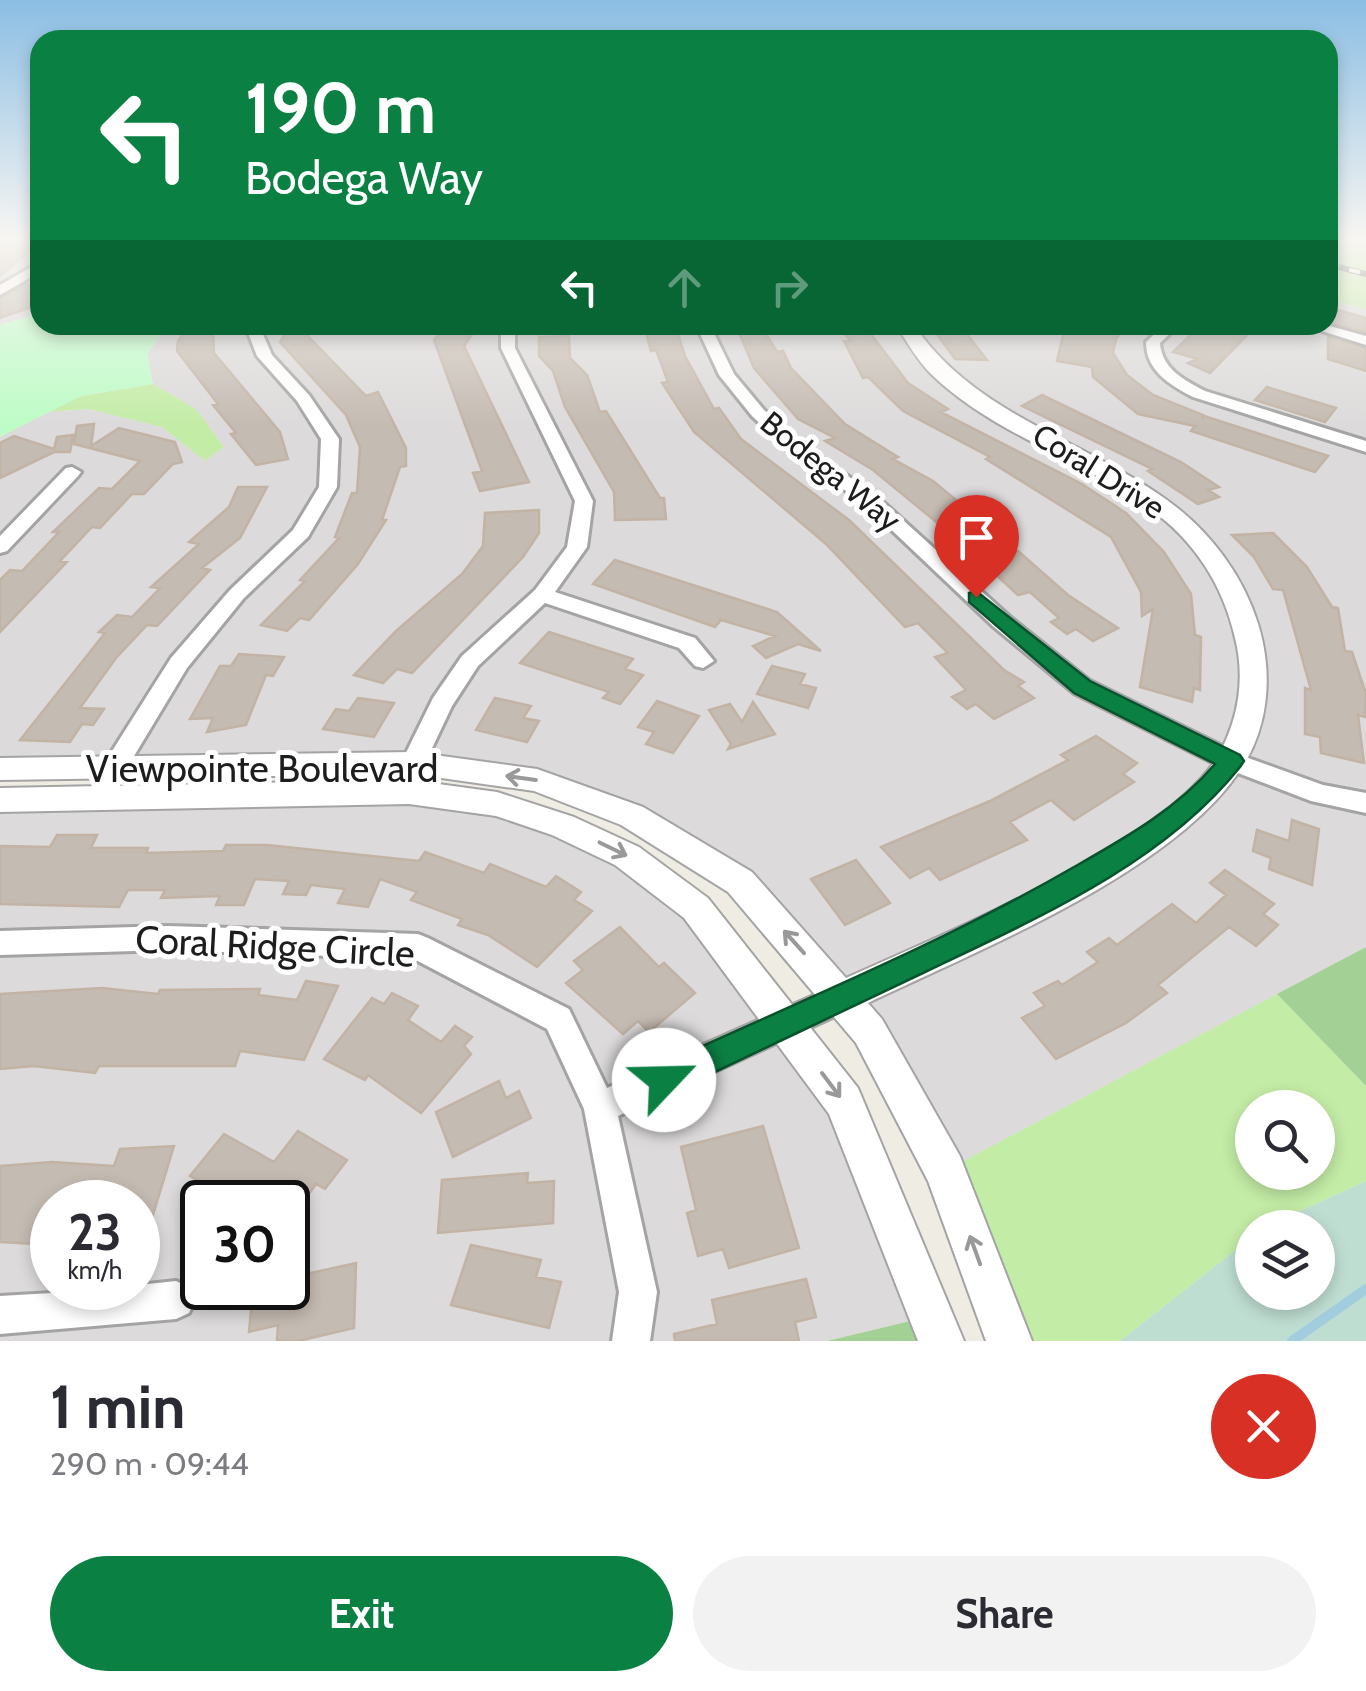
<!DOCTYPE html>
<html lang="en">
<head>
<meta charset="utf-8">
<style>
	:root { --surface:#fff; --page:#f2f2f3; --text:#2b2b33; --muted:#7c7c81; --accent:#0b8043 }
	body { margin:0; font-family:Cabin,sans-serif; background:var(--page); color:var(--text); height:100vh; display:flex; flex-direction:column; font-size:38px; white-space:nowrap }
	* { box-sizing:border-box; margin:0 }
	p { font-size:32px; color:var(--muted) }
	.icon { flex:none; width:55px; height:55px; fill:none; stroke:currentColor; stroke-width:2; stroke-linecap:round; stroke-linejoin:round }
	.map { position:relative; height:1341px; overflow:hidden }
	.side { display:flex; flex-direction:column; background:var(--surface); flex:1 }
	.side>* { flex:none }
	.hud { position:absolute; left:30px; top:30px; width:1308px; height:305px; border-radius:30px; box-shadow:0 5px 15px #0003; background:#0b8043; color:#fff; overflow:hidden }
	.buttons { position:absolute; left:1235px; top:1090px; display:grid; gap:20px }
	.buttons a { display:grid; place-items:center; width:100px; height:100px; border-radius:50%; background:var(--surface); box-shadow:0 5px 15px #0003; font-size:50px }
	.speed { position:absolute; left:30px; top:1180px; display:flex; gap:20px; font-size:50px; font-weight:700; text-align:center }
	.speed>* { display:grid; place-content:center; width:130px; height:130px; border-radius:50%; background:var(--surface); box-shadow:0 5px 15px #0003; line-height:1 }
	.speed small { font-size:25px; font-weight:400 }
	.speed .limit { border:5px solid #111; border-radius:15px; background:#fff; color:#111 }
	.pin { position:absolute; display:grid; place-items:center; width:85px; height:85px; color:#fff; margin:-102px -42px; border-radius:50% 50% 50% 0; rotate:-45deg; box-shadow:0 0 10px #0007 }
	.pin .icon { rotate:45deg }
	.me { position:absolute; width:110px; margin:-55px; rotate:66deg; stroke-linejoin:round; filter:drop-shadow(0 0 8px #0008) }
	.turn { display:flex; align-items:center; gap:35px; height:210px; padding:0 50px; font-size:45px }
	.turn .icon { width:130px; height:130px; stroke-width:2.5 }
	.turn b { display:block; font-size:70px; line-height:85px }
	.lanes { display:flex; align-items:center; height:95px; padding:0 50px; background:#0003; justify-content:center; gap:50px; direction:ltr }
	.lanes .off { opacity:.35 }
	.round { display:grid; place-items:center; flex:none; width:105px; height:105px; border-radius:52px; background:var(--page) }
	.summary { display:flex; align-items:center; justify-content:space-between; height:170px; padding:0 50px }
	h1 { font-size:60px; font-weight:800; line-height:75px }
	.primary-button { display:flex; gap:20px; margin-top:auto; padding:20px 50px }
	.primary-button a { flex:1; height:115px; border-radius:60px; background:var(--accent); color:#fff; font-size:40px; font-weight:800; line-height:115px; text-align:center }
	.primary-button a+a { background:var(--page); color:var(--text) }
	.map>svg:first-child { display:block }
	.residential { fill:#dcdada; fill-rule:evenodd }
	.grass { fill:#c3eca6; fill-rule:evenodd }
	.forest { fill:#a3d195 }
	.wetland { fill:#bfded2 }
	.park { fill:#bdfcc6 }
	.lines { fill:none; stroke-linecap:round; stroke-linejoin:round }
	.stream { stroke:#a1cddf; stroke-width:10 }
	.building { fill:#c4bbb2; stroke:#c2b3a4; stroke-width:2.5 }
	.minor-casing { stroke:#a4a4a4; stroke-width:6 }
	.tertiary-casing { stroke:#a4a4a4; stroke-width:4 }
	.minor { fill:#fff; fill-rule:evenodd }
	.tertiary { fill:#fff; fill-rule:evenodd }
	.rail-casing { stroke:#6b6b6b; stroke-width:6 }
	.rail { stroke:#fff; stroke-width:4; stroke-dasharray:11; stroke-linecap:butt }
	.oneway { stroke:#999 }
	.route { fill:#0b8043; stroke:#07532c; stroke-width:2.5 }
	.labels { text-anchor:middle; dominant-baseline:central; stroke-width:10; stroke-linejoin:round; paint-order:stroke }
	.street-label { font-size:32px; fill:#1d1d1d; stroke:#fff }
	.near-street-label { font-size:38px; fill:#1d1d1d; stroke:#fff }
</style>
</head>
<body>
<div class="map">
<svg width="1366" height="1341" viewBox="0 0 1366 1341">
	<rect width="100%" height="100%" fill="#efece3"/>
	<path class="residential" d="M0 239H40V313L0 325Z
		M1328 299 1366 309V947L945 1171 869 1031 740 883 537 780 413 763 0 769V437L43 412 89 409 162 427 205 461 224 447 196 409 153 384 147 354 168 325H1328Z
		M409 792 563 826 696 908 844 1102 931 1316 827 1341H0V800ZM52 1202H138V1288H52ZM202 1202H288V1288H202Z"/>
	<path class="grass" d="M1328 239H1366V271L1328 260Z
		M1328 264 1366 274V309L1328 299Z
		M153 384 196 409 224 447 205 461 162 427 89 409 43 412 81 396Z
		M1277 994 1366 1086V1181L1265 1227 1252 1228V1237L1120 1341H1009L945 1171ZM1252 1108H1318V1172H1252Z"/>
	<path class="forest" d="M1366 947V1086L1277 994Z
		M931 1316 941 1341H827Z"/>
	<path class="wetland" d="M1366 1181V1341H1120L1252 1237V1292H1318V1228L1265 1227Z"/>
	<path class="park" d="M40 313V325H168L147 354 153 384 81 396 0 437V325Z"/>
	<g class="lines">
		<path class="stream" d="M1292 1341 1366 1289"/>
	</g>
	<path class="building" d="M5 244 34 248 0 276V248Z
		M26 284 40 288V304L0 318V299Z
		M1338 310 1366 318V332L1328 322V311Z
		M190 325H213L214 353 280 432 288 459 256 465 231 434 236 433 213 405 218 404 177 351 178 341Z
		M290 325H311L306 334 366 396 378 392 406 448V466L400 467 382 520H386L358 564 309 620 300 618 287 631 261 625 305 581 300 580 339 538 335 537 352 493H357L360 447 346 415 280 342Z
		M644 325H675L685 356 714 409 719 408 741 439 849 520 1004 670 1024 682 1018 686 1034 698 994 719 976 704 967 709 952 697 966 690 935 657 948 653 918 623 905 627 826 544 694 432 662 383 668 382 656 350 651 351Z
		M837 325H864L908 383 948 409 941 412 1082 484 1126 513 1164 552 1191 594 1195 635 1201 637 1200 690 1194 688 1192 702 1140 687 1153 609 1142 616 1141 592 1111 537 986 459 990 457 903 411 868 377 863 378 844 341H851Z
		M1086 325H1128L1116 339 1113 353 1127 375 1153 395 1203 415 1202 419 1204 416 1328 456 1315 472 1191 431 1195 426 1138 414 1093 377 1092 367 1057 361 1064 331 1079 333Z
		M1201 325H1257L1210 373 1188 363 1198 359 1173 352Z
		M762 327 777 352 783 351 791 368 845 424 898 457 893 459 933 481 1000 536 968 548 873 470 825 441 835 438 798 419 754 368 738 330Z
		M962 328 987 360 955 359 934 330Z
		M442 331 473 333 464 346 529 482 480 491 473 473 482 471 434 340Z
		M569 336 570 358 587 375 600 412 606 411 660 498H664L666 519 615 520 614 492 565 407 553 371 539 356V337Z
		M1328 337 1366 348V371L1328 359Z
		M1267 387 1283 392 1336 408 1325 422 1255 400Z
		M1042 395 1181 462 1219 487 1208 490 1219 497 1198 504 1148 471 1152 469 1022 406Z
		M94 424 91 446 119 428 175 442 182 462 173 464 144 494H132L100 528 92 527 60 561 67 562 0 632V580L10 570 22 571 59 532H53L99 488 112 489 140 461 74 444 77 426Z
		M73 435 70 452H54L0 478V443L14 436 54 449 57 437Z
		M238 487H267L240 538 202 568 210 570 157 626 147 625 116 658 80 708 104 709 93 725 82 724 70 742 20 740 105 633 99 632 117 615 132 617 160 588 151 587 199 544 189 542 229 507Z
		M539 510V533L523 557 412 673 397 669 383 683 354 675 396 631 462 574 483 546 485 513Z
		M1273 533 1307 567 1332 607 1338 608 1345 651 1352 652 1366 694 1365 717 1358 715 1364 763 1321 753 1320 737 1305 734V688L1311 690 1283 590 1273 589 1254 557 1232 535Z
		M1018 551 1068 595 1118 628 1093 641 1076 629 1067 634 1051 622 1059 618 1030 592 1018 595 977 557Z
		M615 560 777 612 821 651 798 644 766 658 753 646 775 636 721 620 715 627 593 584Z
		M549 632 633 659 625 669 643 675 620 704 603 698 609 692 520 663Z
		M239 654 284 657 273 676 266 675 246 725 207 732 213 718 190 719 220 666H231Z
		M772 666 805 674 800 684 816 688 808 708 757 694Z
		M358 698 394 703 374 737 323 729 336 709 349 711Z
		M495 698 531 706 523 718 539 721 527 742 476 730Z
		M657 701 699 716 673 753 646 744 654 732 638 727Z
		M753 702 775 734 728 749 731 744 709 710 730 704 742 722Z
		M1096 736 1137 763 1123 774 1134 782 1074 820 1051 800 1010 822 1027 840 940 880 929 868 910 878 881 847 990 801 1068 760 1061 755Z
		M1292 820 1319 829 1312 885 1269 869 1271 858 1253 851 1257 830 1289 841Z
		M57 835H97L91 848H148L146 853 223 851 226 845H267L419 861 425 852 484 873 490 864 546 887 556 876 581 892 574 900 592 911 537 967 488 935 458 925 462 919 411 900 417 892 380 879 368 907 338 903 345 889 311 885 306 895 283 894 289 881 255 879 244 905H216L220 896 161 898 165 890H128L119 907 0 904V846L50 847Z
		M856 860 890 903 845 925 811 879Z
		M1225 870 1274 904 1263 914 1278 925 1256 946 1229 927 1158 985 1167 993 1126 1023 1056 1059 1022 1018 1045 1006 1034 993 1058 981 1062 985 1098 962 1087 952 1109 938 1117 945 1172 904 1196 923 1226 895 1210 883Z
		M620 927 659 967 664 963 695 993 649 1032 638 1021 623 1034 566 983 583 970 574 961Z
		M306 981 338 986 304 1060 240 1051 235 1066H99L95 1073 34 1066 0 1069V994L102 988 158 994 160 990 260 989 258 995 297 1000Z
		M392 993 418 1006 408 1020 441 1042 455 1026 472 1037 464 1046 471 1054 421 1113 368 1075 365 1080 324 1059 372 998 384 1004Z
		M499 1081 506 1098 519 1091 531 1118 453 1157 436 1112Z
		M763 1126 799 1248 729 1268 723 1249 698 1256 687 1213 696 1210 681 1147Z
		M298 1131 347 1160 325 1189 316 1184 288 1223V1202H191L206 1185 190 1176 224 1134 274 1162Z
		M174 1146 152 1218 138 1219V1202H52V1245L0 1242V1166L52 1162 114 1166 120 1149Z
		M528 1173 527 1183 554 1181 553 1223 438 1233 442 1180Z
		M471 1245 541 1260 536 1277 561 1282 549 1328 451 1305Z
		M356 1263 354 1328 298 1341H277L278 1325 249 1332 253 1288H288V1278Z
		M806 1279 816 1317 795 1322 799 1341H675L674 1334 717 1324 712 1300Z"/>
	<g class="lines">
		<defs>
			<path id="minor" d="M40 262V272L0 295V285Z
				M245 325H259L272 355 309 395 339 439 337 487 308 537 244 598 187 668 128 766 111 805 102 808 93 805 89 798 107 759 171 658 230 590 293 530 319 487 321 439 297 401 257 356Z
				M506 325H520L515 332V348L593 501 587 547 555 592 695 638 714 661 703 668 695 666 679 648 545 603 478 666 452 706 425 763 418 799H400L396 792 401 763 433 698 462 656 535 590 567 547 575 501 501 348V332Z
				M696 325H710L734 374 764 410 805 447 873 493 1010 617 1090 681 1240 755 1323 785 1366 793V813L1311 801 1222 767 1074 693 994 627 861 501 793 455 752 416 719 375Z
				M1164 325H1179L1160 343C1162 369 1184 380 1205 391L1366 441V452L1193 397C1170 385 1146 371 1146 342Z
				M1303 325H1326L1366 336V345Z
				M72 467 81 472 78 476 7 551 0 553V536L66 468Z
				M168 926 418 934 428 938 569 1009 607 1088 843 983 854 987 858 997 854 1007 618 1116 657 1292 650 1341H612L619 1292 584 1109 547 1029 414 959 168 950 0 955V931Z
				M176 1281 189 1287 195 1300 189 1313 176 1319 0 1334V1296L138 1288V1285Z"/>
			<path id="tertiary" d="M896 325H914C975 415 1082 439 1167 500 1210 531 1244 576 1259 627 1273 675 1269 729 1239 772 1169 874 979 950 868 1003L882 1019 960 1156 1032 1341H986L928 1181 856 1043 728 892 621 825 534 791 413 774 0 780V758L413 752 537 769 643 807 752 872 846 978C939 936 1170 841 1219 754 1239 718 1245 677 1235 638 1223 585 1194 540 1150 509 1081 459 993 434 931 374 917 360 907 342 896 325Z
				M409 780 497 792 574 817 639 847 708 898 858 1088 964 1341H918L829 1114 684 918 615 865 552 835 496 816 409 804 0 812V788Z"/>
		</defs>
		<use href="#minor" class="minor-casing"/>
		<use href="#tertiary" class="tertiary-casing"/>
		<use href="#minor" class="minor"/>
		<use href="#tertiary" class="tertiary"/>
		<defs>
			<path id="rail" d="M1328 264 1366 274"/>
		</defs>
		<use href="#rail" class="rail-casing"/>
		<use href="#rail" class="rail"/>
	</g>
	<defs><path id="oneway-shaft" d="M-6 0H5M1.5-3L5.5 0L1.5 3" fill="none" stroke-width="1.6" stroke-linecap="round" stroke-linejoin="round" transform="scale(2.5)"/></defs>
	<g class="oneway">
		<use href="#oneway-shaft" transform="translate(521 778) rotate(-172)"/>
		<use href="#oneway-shaft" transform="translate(613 849) rotate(26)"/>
		<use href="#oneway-shaft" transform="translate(794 942) rotate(-132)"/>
		<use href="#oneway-shaft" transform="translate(831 1085) rotate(53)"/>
		<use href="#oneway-shaft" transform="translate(975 1250) rotate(-110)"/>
	</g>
	<linearGradient id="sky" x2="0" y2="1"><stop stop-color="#8bbee4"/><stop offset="0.56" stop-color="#f8f6f2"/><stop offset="1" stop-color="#f8f6f2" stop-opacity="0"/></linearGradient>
	<rect width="1366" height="426" fill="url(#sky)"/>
	<path class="route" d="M976 591 1090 681 1240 755 1244 761 1240 767C1162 865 1033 920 923 973 840 1012 758 1052 675 1091L664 1096 652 1091 647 1080 652 1069C793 1004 939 945 1074 867 1125 838 1177 809 1215 764L1074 693 969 602V593Z"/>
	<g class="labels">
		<g class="street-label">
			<text transform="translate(831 471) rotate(39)">Bodega Way</text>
			<text transform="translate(1099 471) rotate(32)">Coral Drive</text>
		</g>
		<g class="near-street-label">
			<text x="262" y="768">Viewpointe Boulevard</text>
			<text transform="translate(275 946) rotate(3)">Coral Ridge Circle</text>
		</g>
	</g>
</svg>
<div class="buttons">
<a><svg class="icon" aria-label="search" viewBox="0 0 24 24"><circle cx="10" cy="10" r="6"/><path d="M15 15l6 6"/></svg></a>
<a><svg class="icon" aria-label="layers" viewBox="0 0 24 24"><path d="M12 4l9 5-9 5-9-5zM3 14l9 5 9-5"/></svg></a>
</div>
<div class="speed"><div>23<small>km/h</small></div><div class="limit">30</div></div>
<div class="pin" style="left:976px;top:597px;background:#d93025"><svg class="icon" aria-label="arrive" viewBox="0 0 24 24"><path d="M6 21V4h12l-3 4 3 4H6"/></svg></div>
<svg class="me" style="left:664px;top:1080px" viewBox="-20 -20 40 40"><circle r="19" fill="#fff"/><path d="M0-13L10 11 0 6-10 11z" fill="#0b8043"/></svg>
<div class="hud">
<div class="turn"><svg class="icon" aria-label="left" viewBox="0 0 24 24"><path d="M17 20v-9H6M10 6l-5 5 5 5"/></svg><div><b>190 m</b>Bodega Way</div></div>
<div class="lanes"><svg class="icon" aria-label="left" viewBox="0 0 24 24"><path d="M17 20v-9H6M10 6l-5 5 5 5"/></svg><svg class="icon off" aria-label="ahead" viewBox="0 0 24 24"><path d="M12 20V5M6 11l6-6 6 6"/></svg><svg class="icon off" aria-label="right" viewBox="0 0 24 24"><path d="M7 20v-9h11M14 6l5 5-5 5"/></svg></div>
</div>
</div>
<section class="side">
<div class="summary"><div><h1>1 min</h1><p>290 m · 09:44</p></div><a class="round" style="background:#d93025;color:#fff"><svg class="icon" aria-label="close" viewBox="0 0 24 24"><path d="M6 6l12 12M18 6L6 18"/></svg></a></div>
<div class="primary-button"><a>Exit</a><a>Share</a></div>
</section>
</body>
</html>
